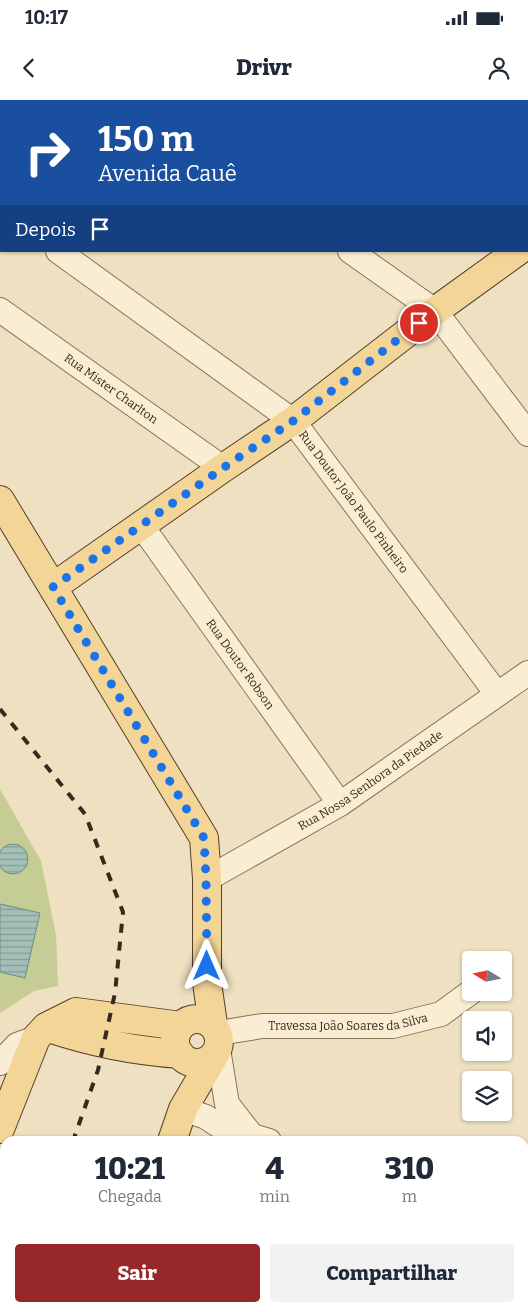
<!DOCTYPE html>
<html lang="pt">
<head>
<meta charset="utf-8">
<style>
	:root { --surface:#fff; --page:#f2f2f3; --text:#1f2937; --muted:#747a83; --accent:#982729 }
	body { margin:0; font-family:Bitter,serif; background:var(--page); color:var(--text); height:100vh; display:flex; flex-direction:column; font-size:19px; white-space:nowrap }
	* { box-sizing:border-box; margin:0 }
	p { font-size:16px; color:var(--muted) }
	.icon { flex:none; width:28px; height:28px; fill:none; stroke:currentColor; stroke-width:2; stroke-linecap:round; stroke-linejoin:round }
	.map { position:relative; flex:1; overflow:hidden }
	.drawer { position:absolute; left:0px; top:1036px; width:529px; height:176px; display:flex; flex-direction:column; background:var(--surface); border-radius:15px 15px 0 0; box-shadow:0 1px 4px #0004 }
	.drawer>* { flex:none }
	.hud { position:absolute; left:0px; top:0px; width:529px; height:152px; box-shadow:0 1px 4px #0004; background:#1a4fa0; color:#fff; overflow:hidden }
	.needle { width:32px; rotate:280deg }
	.controls { position:absolute; left:462px; top:851px; display:grid; gap:10px }
	.controls a { display:grid; place-items:center; width:50px; height:50px; border-radius:5px; background:var(--surface); box-shadow:0 1px 4px #0004; font-size:25px }
	.pin { position:absolute; display:grid; place-items:center; width:42px; height:42px; color:#fff; margin:-21px; border:2px solid #fff; border-radius:50%; box-shadow:0 1px 5px #0007 }
	.me { position:absolute; width:55px; margin:-28px; rotate:0deg; stroke-linejoin:round; filter:drop-shadow(0 0 4px #0008) }
	.turn { display:flex; align-items:center; gap:18px; height:105px; padding:0 15px; font-size:22px }
	.turn .icon { width:65px; height:65px; stroke-width:2.5 }
	.turn b { display:block; font-size:35px; line-height:42px }
	.then { display:flex; align-items:center; height:48px; padding:0 15px; background:#0003; gap:10px; font-size:19px }
	.eta { display:flex; justify-content:space-evenly; align-items:center; height:85px; text-align:center }
	.eta b { font-size:30px; font-weight:800; line-height:35px }
	.action { display:flex; gap:10px; margin-top:auto; padding:10px 15px }
	.action a { flex:1; height:58px; border-radius:5px; background:var(--accent); color:#fff; font-size:20px; font-weight:800; line-height:58px; text-align:center }
	.action a+a { background:var(--page); color:var(--text) }
	.status { display:flex; justify-content:space-between; align-items:center; height:35px; padding:0 25px; background:var(--surface); direction:ltr }
	.status svg { height:14px; fill:currentColor }
	header { display:flex; justify-content:space-between; align-items:center; height:65px; padding:0 15px; background:var(--surface); font-size:22px; font-weight:800 }
	.map>svg:first-child { display:block }
	.green { fill:#c6cd94 }
	.water { fill:url(#water-rules); stroke:#6a8e85 }
	.lines { fill:none; stroke-linecap:round; stroke-linejoin:round }
	.minor-casing { stroke:#887158; stroke-width:26 }
	.major-casing { stroke:#553f2c; stroke-width:30 }
	.minor { stroke:#f9eed3; stroke-width:24 }
	.major { stroke:#f3d597; stroke-width:28 }
	.rail { stroke:#37291d; stroke-width:4; stroke-dasharray:9 9; stroke-linecap:butt }
	.route { stroke:#1a73e8; stroke-width:9; stroke-dasharray:0 16.2 }
	.labels { text-anchor:middle; dominant-baseline:central; stroke-width:4.5; stroke-linejoin:round; paint-order:stroke }
	.street-label { font-size:12px; fill:#37291d; stroke:#f6ead0 }
</style>
</head>
<body>
<div class="status"><b>10:17</b><svg viewBox="0 0 49 12"><path d="M0 12V9h3v3zM5 12V6h3v6zM10 12V3h3v9zM15 12V0h3v12zM26 1h20v11H26zM47 4h2v5h-2z"/></svg></div>
<header><svg class="icon" aria-label="back" viewBox="0 0 24 24"><path d="M15 5l-7 7 7 7"/></svg>Drivr<svg class="icon" aria-label="person" viewBox="0 0 24 24"><circle cx="12" cy="8" r="4"/><path d="M4 21q1-7 8-7t8 7"/></svg></header>
<div class="map">
<svg width="528" height="1212" viewBox="0 0 528 1212">
	<defs>
		<pattern id="water-rules" width="6" height="5" patternUnits="userSpaceOnUse" patternTransform="scale(1.25)"><rect width="6" height="5" fill="#a3c0b8"/><path d="M0 2.5h6" fill="none" stroke="#869c95"/></pattern>
	</defs>
	<rect width="100%" height="100%" fill="#eee0c0"/>
	<path class="green" d="M0 689 41 761 56 835 58 886 34 891 0 913Z"/>
	<path class="water" d="M-2 759a15 15 0 1 1 30 0a15 15 0 1 1-30 0Z
		M0 804 40 813 25 878 0 872Z"/>
	<g class="lines">
		<defs>
			<g id="minor">
				<path d="M133 0 135 1"/>
				<path d="M430 0 432 1"/>
				<path d="M75 1 77 0"/>
				<path d="M0 59 1 58"/>
				<path d="M0 109 1 110"/>
				<path id="s1" d="M58 151 293 321 497 594"/>
				<path d="M350 151 435 211 528 334"/>
				<path id="s2" d="M0 210 223 368"/>
				<path id="s3" d="M141 425 340 704"/>
				<path id="s4" d="M207 779 340 704 528 573"/>
				<path id="s5" d="M219 933 262 926H393L441 914 471 892"/>
				<path d="M218 949 227 1004 252 1036"/>
				<path d="M0 963 17 945 36 938"/>
				<path d="M183 1009 206 1017 218 1025 229 1029 269 1041"/>
				<path d="M524 1080 528 1075"/>
				<path d="M524 1105 528 1104"/>
			</g>
			<path id="major" d="M0 400 204 738 207 779V883L213 924
				M53 487 223 368 293 321 435 211 518 151
				M175 941a22 22 0 1 1 44 0a22 22 0 1 1-44 0Z
				M46 927C87 941 136 951 180 954
				M0 1029 36 938 46 927 76 912 181 926
				M172 1041 183 1009 214 956
				M108 1212 110 1208"/>
		</defs>
		<use href="#minor" class="minor-casing"/>
		<use href="#major" class="major-casing"/>
		<use href="#minor" class="minor"/>
		<use href="#major" class="major"/>
		<path class="rail" d="M0 609 85 714 123 812 115 893 98 970 73 1041
			M14 1212 16 1208"/>
	</g>
	<g class="lines">
		<path class="route" d="M207 866 206 779 204 738 53 487 223 368 293 321 419 223"/>
	</g>
	<g class="labels">
		<g class="street-label">
			<text stroke="none"><textPath href="#s2" startOffset="136">Rua Mister Charlton</textPath></text>
			<text stroke="none"><textPath href="#s1" startOffset="391">Rua Doutor João Paulo Pinheiro</textPath></text>
			<text stroke="none"><textPath href="#s3" startOffset="171">Rua Doutor Robson</textPath></text>
			<text stroke="none"><textPath href="#s4" startOffset="191">Rua Nossa Senhora da Piedade</textPath></text>
			<text stroke="none"><textPath href="#s5" startOffset="130">Travessa João Soares da Silva</textPath></text>
		</g>
	</g>
</svg>
<div class="controls">
<a><svg class="needle" viewBox="-14 -14 28 28"><path d="M0-13l5 13h-10z" fill="#e53935"/><path d="M0 13l5-13h-10z" fill="#747a83"/></svg></a>
<a><svg class="icon" aria-label="sound" viewBox="0 0 24 24"><path d="M4 9h4l5-4v14l-5-4H4zM17 9q2 3 0 6"/></svg></a>
<a><svg class="icon" aria-label="layers" viewBox="0 0 24 24"><path d="M12 4l9 5-9 5-9-5zM3 14l9 5 9-5"/></svg></a>
</div>
<div class="pin" style="left:419px;top:223px;background:#d93025"><svg class="icon" aria-label="arrive" viewBox="0 0 24 24"><path d="M6 21V4h12l-3 4 3 4H6"/></svg></div>
<svg class="me" style="left:207px;top:866px" viewBox="-20 -20 40 40"><path d="M0-17L14 15 0 8-14 15z" fill="#1a73e8" stroke="#fff" stroke-width="4"/></svg>
<div class="hud">
<div class="turn"><svg class="icon" aria-label="right" viewBox="0 0 24 24"><path d="M7 20v-9h11M14 6l5 5-5 5"/></svg><div><b>150 m</b>Avenida Cauê</div></div>
<div class="then">Depois<svg class="icon" aria-label="arrive" viewBox="0 0 24 24"><path d="M6 21V4h12l-3 4 3 4H6"/></svg></div>
</div>
<section class="drawer">
<div class="eta">
<div><b>10:21</b><p>Chegada</p></div>
<div><b>4</b><p>min</p></div>
<div><b>310</b><p>m</p></div>
</div>
<div class="action"><a>Sair</a><a>Compartilhar</a></div>
</section>
</div>
</body>
</html>
